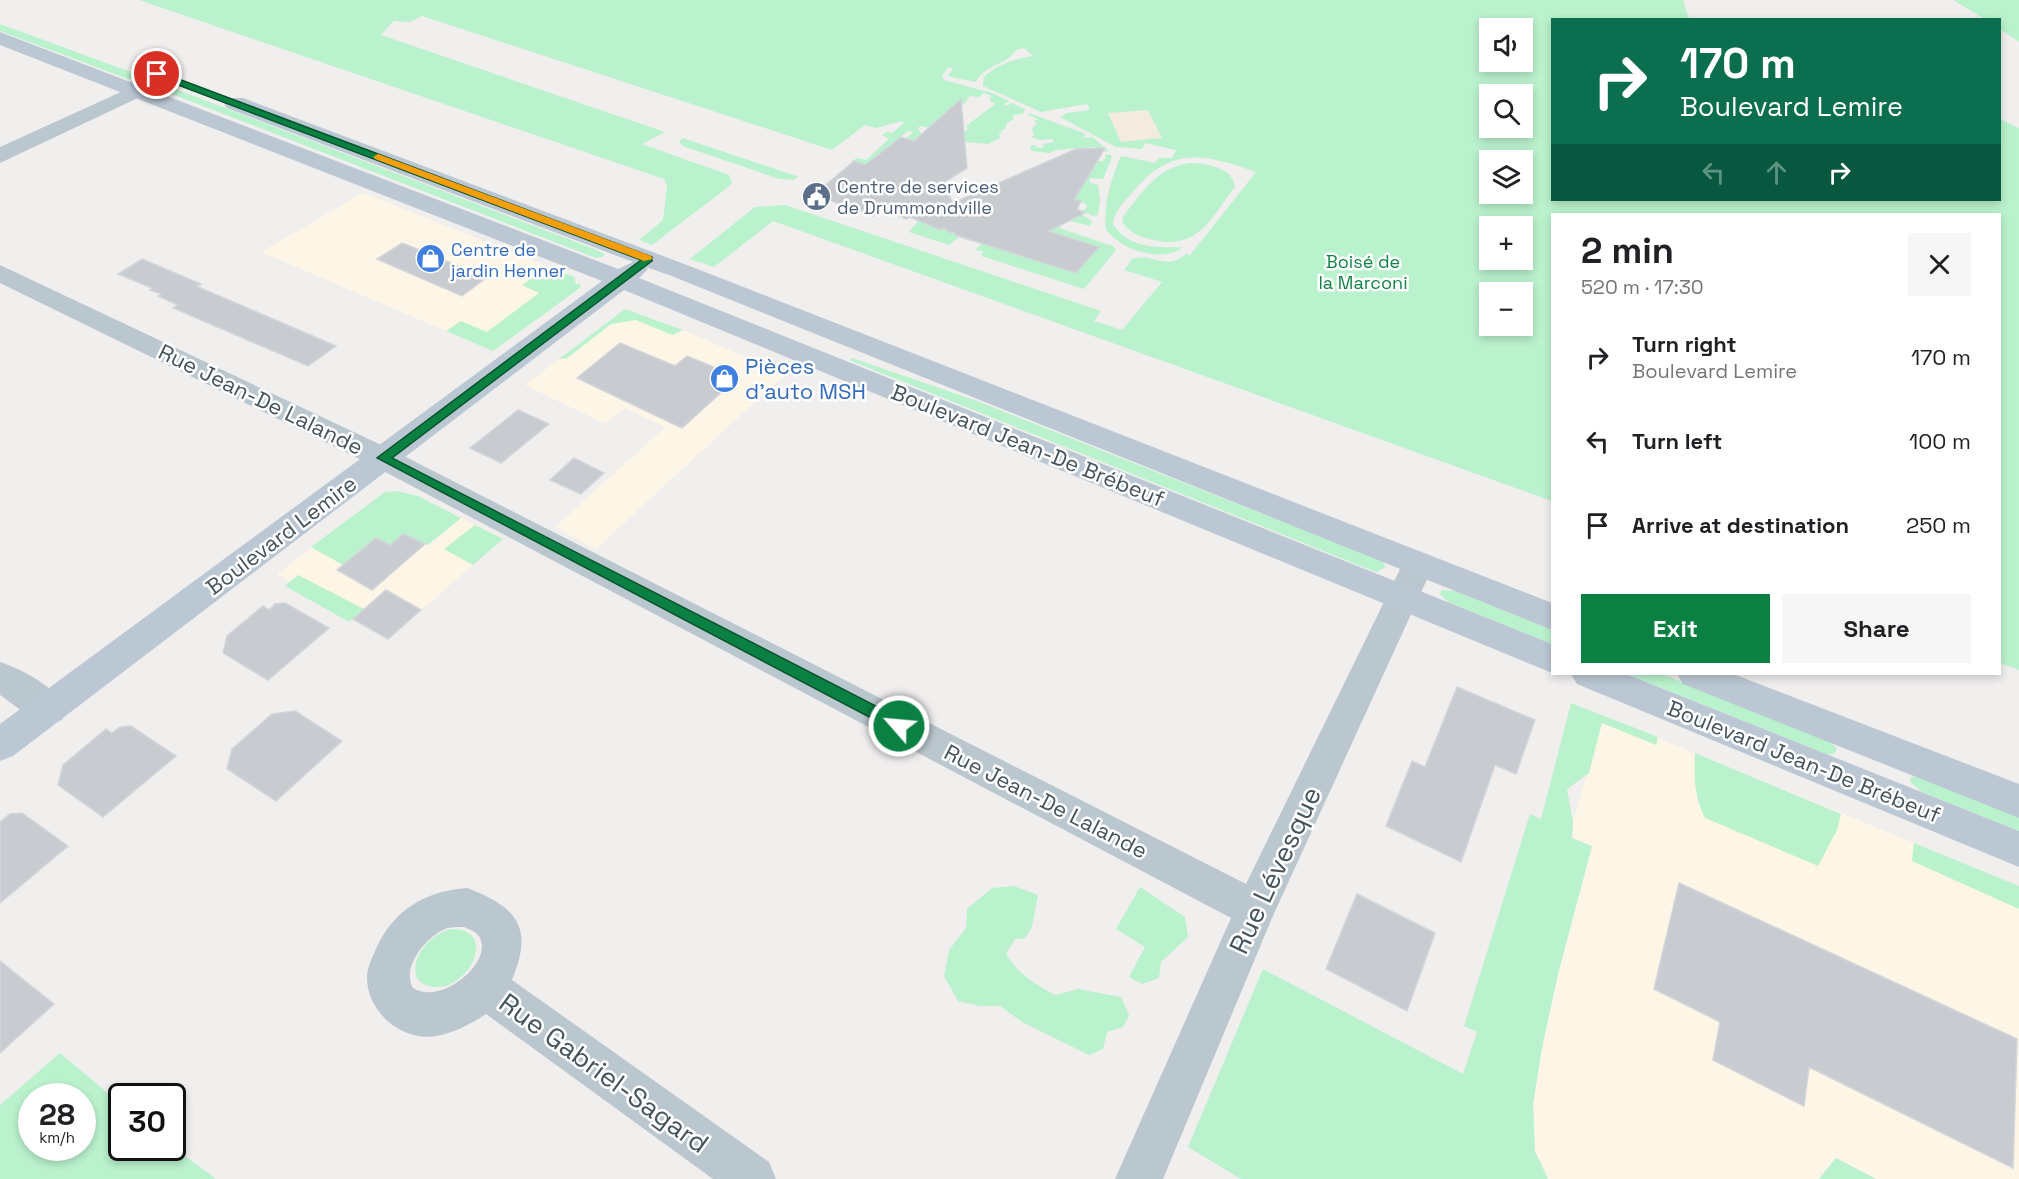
<!DOCTYPE html>
<html lang="en">
<head>
<meta charset="utf-8">
<style>
	:root { --surface:#fff; --page:#f6f6f6; --text:#202124; --muted:#757577; --accent:#0b8043 }
	body { margin:0; font-family:"Space Grotesk",sans-serif; background:var(--page); color:var(--text); height:100vh; display:flex; flex-direction:column; font-size:22px; white-space:nowrap }
	* { box-sizing:border-box; margin:0 }
	p { font-size:20px; color:var(--muted) }
	.icon { flex:none; width:33px; height:33px; fill:none; stroke:currentColor; stroke-width:2; stroke-linecap:round; stroke-linejoin:round }
	.map { position:relative; flex:1; overflow:hidden }
	.details { position:absolute; left:1551px; top:213px; width:450px; height:462px; display:flex; flex-direction:column; background:var(--surface); border-radius:0px; box-shadow:0 3px 9px #0003 }
	.details>* { flex:none }
	.banner { position:absolute; left:1551px; top:18px; width:450px; height:183px; border-radius:0px; box-shadow:0 3px 9px #0003; background:#0b6e4f; color:#fff; overflow:hidden }
	.fabs { position:absolute; left:1479px; top:18px; display:grid; gap:12px }
	.fabs a { display:grid; place-items:center; width:54px; height:54px; border-radius:0px; background:var(--surface); box-shadow:0 3px 9px #0003; font-size:30px }
	.speed { position:absolute; left:18px; top:1083px; display:flex; gap:12px; font-size:30px; font-weight:700; text-align:center }
	.speed>* { display:grid; place-content:center; width:78px; height:78px; border-radius:50%; background:var(--surface); box-shadow:0 3px 9px #0003; line-height:1 }
	.speed small { font-size:15px; font-weight:400 }
	.speed .limit { border:3px solid #111; border-radius:9px; background:#fff; color:#111 }
	.pin { position:absolute; display:grid; place-items:center; width:51px; height:51px; color:#fff; margin:-26px; border:3px solid #fff; border-radius:50%; box-shadow:0 2px 6px #0007 }
	.me { position:absolute; width:66px; margin:-33px; rotate:297deg; stroke-linejoin:round; filter:drop-shadow(0 0 4px #0008) }
	.turn { display:flex; align-items:center; gap:21px; height:126px; padding:0 30px; font-size:27px }
	.turn .icon { width:78px; height:78px; stroke-width:2.5 }
	.turn b { display:block; font-size:42px; line-height:51px }
	.lanes { display:flex; align-items:center; height:57px; padding:0 30px; background:#0003; justify-content:center; gap:30px; direction:ltr }
	.lanes .off { opacity:.35 }
	.round { display:grid; place-items:center; flex:none; width:63px; height:63px; border-radius:0px; background:var(--page) }
	.headline { display:flex; align-items:center; justify-content:space-between; height:102px; padding:0 30px }
	h1 { font-size:36px; font-weight:700; line-height:45px }
	.action { display:flex; gap:12px; margin-top:auto; padding:12px 30px }
	.action a { flex:1; height:69px; border-radius:0px; background:var(--accent); color:#fff; font-size:24px; font-weight:700; line-height:69px; text-align:center }
	.action a+a { background:var(--page); color:var(--text) }
	ul { padding:0; list-style:none }
	li { display:flex; align-items:center; gap:18px; height:84px; padding:0 30px }
	li div { flex:1 }
	li b { display:block; font-size:22px }
	li em { font-style:normal }
	.map>svg:first-child { display:block }
	.commercial { fill:#fdf5e6 }
	.green { fill:#baf2cd; fill-rule:evenodd }
	.sand { fill:#f3ecde }
	.building { fill:#c8ccd1; stroke:#d2d5da; stroke-width:1.5 }
	.lines { fill:none; stroke-linecap:round; stroke-linejoin:round }
	.street { fill:#bbc7ce; fill-rule:evenodd }
	.secondary { fill:#bbc8d4; fill-rule:evenodd }
	.route { fill:#0b8043; stroke:#07532c; stroke-width:1.5 }
	.slow { fill:#f59e0b }
	.labels { text-anchor:middle; dominant-baseline:central; stroke-width:5; stroke-linejoin:round; paint-order:stroke }
	.far-service-label { font-size:18px; fill:#4e5e75; stroke:#fff; text-anchor:start }
	.far-shop-label { font-size:18px; fill:#366cbe; stroke:#fff; text-anchor:start }
	.far-park-label { font-size:18px; fill:#118346; stroke:#fff }
	.shop-label { font-size:22px; fill:#366cbe; stroke:#fff; text-anchor:start }
	.street-label { font-size:22px; fill:#45535d; stroke:#fff }
	.near-street-label { font-size:27px; fill:#45535d; stroke:#fff }
</style>
</head>
<body>
<div class="map">
<svg width="2019" height="1179" viewBox="0 0 2019 1179">
	<rect width="100%" height="100%" fill="#f1eeee"/>
	<path class="commercial" d="M363 193 574 277 576 284H581L580 288 493 351 261 252Z
		M625 309 683 330 785 374 596 549 555 527 665 427 625 408 605 424 525 385Z
		M396 491 418 496 503 539 388 639 277 574 385 492Z
		M1604 716 2019 886V1179H1876L1836 1158 1819 1179H1548L1535 1151 1533 1105 1542 1048 1558 974 1592 847 1572 838 1573 822Z"/>
	<path class="green" d="M139 0H1683L1689 19 1552 20V200H2000V119L2019 128V670L2000 663V214H1552V501L773 221 714 267 690 259 755 207 785 205 1101 311 1094 321 1122 330 1162 282 1124 270 1132 259C1154 252 1164 272 1186 254L1190 255 1256 172C1204 154 1171 145 1132 193 1124 202 1114 211 1113 224 1127 248 1158 248 1183 247 1163 264 1120 250 1106 229 1103 204 1111 179 1121 156L1155 163 1159 158H1172L1176 150 1145 143 1142 149 1116 147 1060 117 1067 113 1090 110 1087 104 1041 112 983 86 984 77C998 64 1014 59 1033 56L1024 48 1016 50C1007 65 984 65 976 82L950 77 948 75 953 69 949 67 942 76 944 80 992 93 1009 101 1004 104 1006 106 1012 103 1025 109 1023 114 1013 115 1014 119 1007 123 1005 129 1001 130 1002 133 999 134 1000 138 988 144 966 142 962 134 969 128 966 126 995 104 989 100 992 96 984 93 979 97 970 96 964 104 929 128 921 126 918 128 923 137 918 142 906 138 913 132 908 131 876 156 869 166 852 161 857 158 866 160 889 139 882 135 886 132 892 133 904 123 902 121 876 128 865 125 832 150 422 16 410 22 394 21 381 35 665 132 642 144 729 175 732 183 727 188 652 245 639 240 663 220 667 186 664 179ZM1490 28H1522V62H1490ZM1490 94H1522V128H1490ZM1490 160H1522V194H1490ZM1490 226H1522V260H1490ZM1490 292H1522V326H1490Z
		M1953 0H2019V42L2000 29V20L1985 19Z
		M0 24 139 75 143 79H128L0 31Z
		M170 87 597 250 604 254V256L596 258 164 91Z
		M1029 113 1086 134 1083 138 1092 137 1109 151 1103 152 1095 147 1056 150 1050 153 1032 151 1030 146 1035 145 1038 148 1045 147 1042 144 1054 142 1052 139 1040 140 1031 137 1034 135 1032 129 1037 123 1034 121 1038 119 1028 115Z
		M683 138 799 177 793 180 779 179 683 146 679 142Z
		M1110 154 1112 157 1103 179 1091 178 1089 182 1098 185 1100 200 1098 215 1093 216 1082 211 1087 208 1086 204 1074 200 1098 161H1103L1106 158 1105 155Z
		M1191 163C1207 164 1233 167 1235 187 1210 219 1199 250 1153 240 1139 237 1130 233 1122 222L1124 215C1143 192 1158 166 1191 163Z
		M1079 213 1092 221 1090 226 1066 220 1059 228 1113 246 1116 250 1084 289 981 256 983 251 975 250 984 242 1000 250 1099 247 1003 216Z
		M919 220 940 230 944 228 950 233 961 235 949 245 909 232Z
		M548 267 574 277 576 284H581L580 288 493 351 446 331 461 321 487 332 539 293 522 285Z
		M625 309 683 330 672 335 636 320 611 324 567 358 559 359Z
		M852 358 977 401 1374 558 1382 561 1386 567 1377 572 1368 569 849 360Z
		M396 491 418 496 461 518 428 545 404 534 390 545 343 565 311 547 385 492Z
		M475 525 503 539 473 565 444 549Z
		M298 575 364 609 349 622 285 586Z
		M1442 590 1455 591 1552 630V644L1448 602 1440 594Z
		M1627 674H1662L1827 739 1837 749 1834 754H1826Z
		M1571 703 1658 737 1656 745 1602 723 1589 773 1567 789 1573 822 1572 838 1592 846 1558 974 1542 1048 1533 1104 1535 1151 1548 1179H1241L1188 1147 1263 969 1463 1074 1477 1032 1464 1026 1530 814 1541 819Z
		M1695 753 1841 814 1837 830 1818 866 1705 818C1694 796 1694 777 1695 753Z
		M1917 776 2019 816V831L1922 792 1910 782 1911 777Z
		M1914 843 2019 886V909L1912 861Z
		M1014 886 1038 895 1032 927 1025 938 1015 939 1006 954C1018 974 1035 984 1055 995L1078 989 1121 997 1129 1015 1123 1027 1107 1032 1103 1049 1089 1055 1022 1022 1000 1006H980L958 1001 944 976 949 950 966 928 967 909 992 888Z
		M1140 887 1185 917 1188 937 1161 962 1159 978 1142 984 1129 977 1145 947 1116 929Z
		M451 929C498 928 471 987 437 987 398 986 417 938 451 929Z
		M60 1053 121 1104 122 1148 173 1147 216 1179H0V1105ZM32 1096H82V1148H32Z
		M1836 1158 1876 1179H1819Z"/>
	<path class="sand" d="M1148 110 1162 138 1121 142 1108 113Z"/>
	<path class="building" d="M961 99 967 168 943 183 953 203 1076 149 1105 148 1074 200 1081 201 1077 209 1085 213 1048 231 1099 247 1076 273 958 236 953 232 950 233 944 228 940 230 910 217 906 219 882 209 874 216 814 195 854 161 865 165 901 137 914 141Z
		M402 243 432 255 486 278 462 296 377 259Z
		M142 259 201 284 196 286 336 346 308 366 173 308 178 305 158 296 161 294 150 290 152 288 118 274Z
		M620 343 675 366 687 356 738 377 682 428 577 378Z
		M518 410 549 424 501 463 470 448Z
		M574 458 604 473 581 494 550 480Z
		M404 534 425 544 372 590 337 570 376 538 390 545Z
		M386 590 421 610 388 639 353 619Z
		M285 603 329 628 268 680 223 653 227 636 263 606 269 610 275 604Z
		M1457 687 1535 720 1516 774 1495 765 1461 862 1386 826 1412 761 1425 767Z
		M295 711 342 741 276 801 227 769 232 749 272 714Z
		M131 726 176 756 103 817 58 785 63 765 106 729 112 733 120 727Z
		M22 813 68 846 0 903V822L10 814Z
		M1679 883 2017 1039 2013 1168 1809 1067 1804 1106 1713 1060 1720 1022 1654 989Z
		M1357 894 1435 933 1407 1011 1326 969Z
		M0 961 54 1004 0 1053Z"/>
	<g class="lines">
		<path class="street" d="M167 71 174 73 177 77 174 81 0 163V147Z
			M0 265 394 451 1246 884 1407 555 1418 552 1429 555 1434 564 1272 918 1163 1179H1115L1231 918 372 465 0 283Z
			M0 662C22 669 57 688 67 709L62 720C38 728 19 708 0 695Z
			M467 888C517 907 534 927 512 980L769 1162 776 1179H713L486 1014C471 1024 454 1033 436 1036 402 1042 367 1012 367 978 367 969 371 960 375 951 392 911 424 891 467 888ZM464 927C468 929 474 931 477 934 499 957 443 1007 413 988 401 967 426 937 445 929 450 927 458 927 464 927Z"/>
		<path class="secondary" d="M0 32 618 269 633 262 227 108 224 103 227 98H243L687 265 1552 603V630L669 275 646 267 648 269 639 278 1552 644V673L624 290 13 756 0 761V724L602 281 0 45Z
			M1571 674H1626L2019 831V867L1577 684Z
			M1677 674H1733L2019 784V818L1683 684Z"/>
	</g>
	<path class="route" d="M154 72H160L652 257V261L392 458 905 721 907 726 905 730H894L377 458 641 260 154 76Z"/>
	<path class="slow" d="M378 154 651 256 653 259 644 261 375 159 373 157Z"/>
	<defs>
		<symbol id="civic-disc" viewBox="-11 -11 22 22"><circle r="9.5" fill="#5c6f8a" stroke="#fff"/><path d="M-.6-6.5H3V-4.5H.6V-3L4-1V1h2V6H-6V1h2V-1L-.6-3ZM-1.2 2.5V6h2.4V2.5Z" fill="#fff"/></symbol>
		<symbol id="shop-disc" viewBox="-11 -11 22 22"><circle r="9.5" fill="#3f7fe0" stroke="#fff"/><path d="M-5-2.5h2.3a2.7 3.5 0 0 1 5.4 0H5L5.5 6h-11ZM-1.5-2.5h3a1.5 2.3 0 0 0-3 0Z" fill="#fff"/></symbol>
	</defs>
	<g fill-rule="evenodd">
		<use href="#civic-disc" x="800" y="180" width="33" height="33"/>
		<use href="#shop-disc" x="414" y="242" width="33" height="33"/>
		<use href="#shop-disc" x="708" y="362" width="33" height="33"/>
	</g>
	<g class="labels">
		<g class="far-service-label">
			<text x="837" y="186">Centre de services<tspan x="837" dy="21">de Drummondville</tspan></text>
		</g>
		<g class="far-shop-label">
			<text x="451" y="249">Centre de<tspan x="451" dy="21">jardin Henner</tspan></text>
		</g>
		<g class="far-park-label">
			<text x="1363" y="261">Boisé de<tspan x="1363" dy="21">la Marconi</tspan></text>
		</g>
		<g class="shop-label">
			<text x="745" y="366">Pièces<tspan x="745" dy="25">d'auto MSH</tspan></text>
		</g>
		<g class="street-label">
			<text transform="translate(261 399) rotate(26)">Rue Jean-De Lalande</text>
			<text transform="translate(1028 445) rotate(22)">Boulevard Jean-De Brébeuf</text>
			<text transform="translate(281 535) rotate(-37)">Boulevard Lemire</text>
			<text transform="translate(1804 761) rotate(22)">Boulevard Jean-De Brébeuf</text>
			<text transform="translate(1046 801) rotate(27)">Rue Jean-De Lalande</text>
		</g>
		<g class="near-street-label">
			<text transform="translate(1275 870) rotate(-65)">Rue Lévesque</text>
			<text transform="translate(604 1073) rotate(36)">Rue Gabriel-Sagard</text>
		</g>
	</g>
</svg>
<div class="fabs">
<a><svg class="icon" aria-label="sound" viewBox="0 0 24 24"><path d="M4 9h4l5-4v14l-5-4H4zM17 9q2 3 0 6"/></svg></a>
<a><svg class="icon" aria-label="search" viewBox="0 0 24 24"><circle cx="10" cy="10" r="6"/><path d="M15 15l6 6"/></svg></a>
<a><svg class="icon" aria-label="layers" viewBox="0 0 24 24"><path d="M12 4l9 5-9 5-9-5zM3 14l9 5 9-5"/></svg></a>
<a>+</a>
<a>−</a>
</div>
<div class="speed"><div>28<small>km/h</small></div><div class="limit">30</div></div>
<div class="pin" style="left:157px;top:74px;background:#d93025"><svg class="icon" aria-label="arrive" viewBox="0 0 24 24"><path d="M6 21V4h12l-3 4 3 4H6"/></svg></div>
<svg class="me" style="left:899px;top:726px" viewBox="-20 -20 40 40"><circle r="17" fill="#0b8043" stroke="#fff" stroke-width="3"/><path d="M0-11L8 9 0 5-8 9z" fill="#fff"/></svg>
<div class="banner">
<div class="turn"><svg class="icon" aria-label="right" viewBox="0 0 24 24"><path d="M7 20v-9h11M14 6l5 5-5 5"/></svg><div><b>170 m</b>Boulevard Lemire</div></div>
<div class="lanes"><svg class="icon off" aria-label="left" viewBox="0 0 24 24"><path d="M17 20v-9H6M10 6l-5 5 5 5"/></svg><svg class="icon off" aria-label="ahead" viewBox="0 0 24 24"><path d="M12 20V5M6 11l6-6 6 6"/></svg><svg class="icon" aria-label="right" viewBox="0 0 24 24"><path d="M7 20v-9h11M14 6l5 5-5 5"/></svg></div>
</div>
<section class="details">
<div class="headline"><div><h1>2 min</h1><p>520 m · 17:30</p></div><a class="round"><svg class="icon" aria-label="close" viewBox="0 0 24 24"><path d="M6 6l12 12M18 6L6 18"/></svg></a></div>
<ul>
<li><svg class="icon" aria-label="right" viewBox="0 0 24 24"><path d="M7 20v-9h11M14 6l5 5-5 5"/></svg><div><b>Turn right</b><p>Boulevard Lemire</p></div><em>170 m</em></li>
<li><svg class="icon" aria-label="left" viewBox="0 0 24 24"><path d="M17 20v-9H6M10 6l-5 5 5 5"/></svg><div><b>Turn left</b></div><em>100 m</em></li>
<li><svg class="icon" aria-label="arrive" viewBox="0 0 24 24"><path d="M6 21V4h12l-3 4 3 4H6"/></svg><div><b>Arrive at destination</b></div><em>250 m</em></li>
</ul>
<div class="action"><a>Exit</a><a>Share</a></div>
</section>
</div>
</body>
</html>
